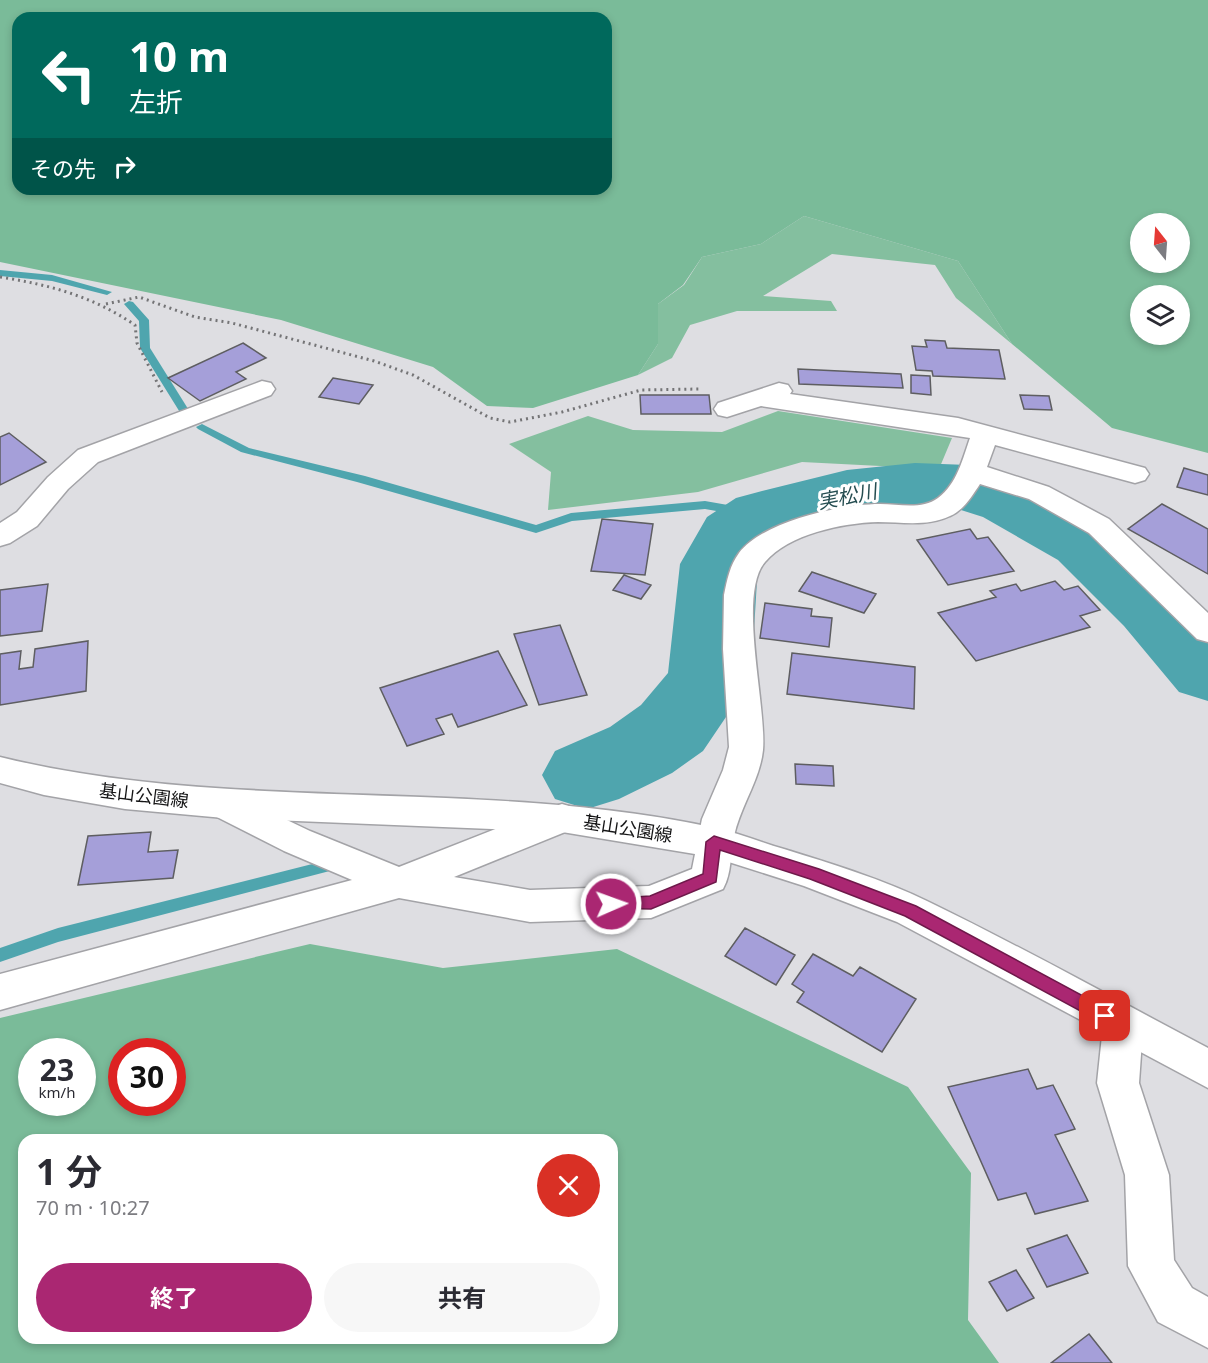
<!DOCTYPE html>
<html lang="ja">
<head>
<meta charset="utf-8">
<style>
	:root { --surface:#fff; --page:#f7f7f7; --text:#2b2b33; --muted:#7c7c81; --accent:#aa2772 }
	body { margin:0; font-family:"Noto Sans","Noto Sans JP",sans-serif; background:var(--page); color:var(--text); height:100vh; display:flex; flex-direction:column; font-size:22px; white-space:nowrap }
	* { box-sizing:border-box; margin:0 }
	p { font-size:20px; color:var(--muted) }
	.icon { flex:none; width:33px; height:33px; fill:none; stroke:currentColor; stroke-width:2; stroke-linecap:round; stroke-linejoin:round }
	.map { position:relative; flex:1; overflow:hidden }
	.side { position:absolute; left:18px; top:1134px; width:600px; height:210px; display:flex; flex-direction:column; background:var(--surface); border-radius:18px; box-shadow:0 3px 9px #0003 }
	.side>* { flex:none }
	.hud { position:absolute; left:12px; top:12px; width:600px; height:183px; border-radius:18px; box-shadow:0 3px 9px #0003; background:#00695c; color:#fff; overflow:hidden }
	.needle { width:39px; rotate:343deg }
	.tools { position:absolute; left:1130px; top:213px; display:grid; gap:12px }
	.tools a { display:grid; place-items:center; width:60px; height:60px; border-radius:50%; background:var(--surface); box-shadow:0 3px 9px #0003; font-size:30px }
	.speed { position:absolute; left:18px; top:1038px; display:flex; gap:12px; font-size:30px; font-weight:700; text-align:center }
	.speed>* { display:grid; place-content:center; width:78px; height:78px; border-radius:50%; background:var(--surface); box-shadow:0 3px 9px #0003; line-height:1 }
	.speed small { font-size:15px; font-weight:400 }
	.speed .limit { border:9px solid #d22; background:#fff; color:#111 }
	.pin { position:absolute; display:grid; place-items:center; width:51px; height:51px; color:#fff; margin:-26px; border-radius:12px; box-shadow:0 3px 9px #0006 }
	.me { position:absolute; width:66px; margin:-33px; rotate:88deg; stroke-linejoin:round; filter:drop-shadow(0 0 4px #0008) }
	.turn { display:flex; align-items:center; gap:21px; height:126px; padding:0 18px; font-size:27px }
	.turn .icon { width:78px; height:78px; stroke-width:2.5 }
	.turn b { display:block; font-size:42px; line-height:51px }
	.then { display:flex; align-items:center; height:57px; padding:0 18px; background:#0003; gap:12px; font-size:22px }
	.round { display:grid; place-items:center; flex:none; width:63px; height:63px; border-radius:32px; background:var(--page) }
	.headline { display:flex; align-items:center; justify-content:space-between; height:102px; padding:0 18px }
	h1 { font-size:36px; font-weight:700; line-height:45px }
	.action { display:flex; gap:12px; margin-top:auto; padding:12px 18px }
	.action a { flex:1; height:69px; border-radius:36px; background:var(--accent); color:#fff; font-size:24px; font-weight:700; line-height:69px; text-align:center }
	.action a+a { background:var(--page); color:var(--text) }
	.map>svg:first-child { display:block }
	.green { fill:#84bf9f }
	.forest { fill:#7abb99; fill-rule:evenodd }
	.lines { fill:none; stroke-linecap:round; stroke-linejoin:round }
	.stream { fill:#4fa5ae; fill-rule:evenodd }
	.river { fill:#4fa5ae; fill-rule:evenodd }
	.building { fill:#a59fd9; stroke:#5e5e61; stroke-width:1.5 }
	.minor-casing { stroke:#a3a3a7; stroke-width:3 }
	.major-casing { stroke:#a3a3a7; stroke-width:3 }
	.path { stroke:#747476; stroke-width:3; stroke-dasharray:2 4; stroke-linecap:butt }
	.minor { fill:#fff; fill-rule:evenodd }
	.major { fill:#fff; fill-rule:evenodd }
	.route { fill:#aa2772; stroke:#6e194a; stroke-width:1.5 }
	.labels { text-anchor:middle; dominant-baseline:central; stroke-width:6; stroke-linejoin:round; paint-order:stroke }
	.street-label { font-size:18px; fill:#151516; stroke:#fff }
	.water-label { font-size:20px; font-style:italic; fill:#254d51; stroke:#fff }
</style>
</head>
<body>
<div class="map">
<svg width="1208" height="1363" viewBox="0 0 1208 1363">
	<rect width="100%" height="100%" fill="#dedee2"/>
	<path class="green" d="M804 216 958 261 1012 344 956 298 935 265 832 254 763 296 831 301 837 311H737L690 325 672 358 638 375 658 344V304L684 285 702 257 761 244Z
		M778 411 952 438 939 469 802 462 698 492 548 510 551 472 509 444 588 416 633 430 722 432Z"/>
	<path class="forest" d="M0 0H1208V453L1112 428 1012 344 958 261 804 216 761 244 702 257 683 285 658 304V344L638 375 533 408 487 406 433 367 281 320 0 262ZM18 18H606V189H18ZM1140 224H1179V262H1140ZM1140 296H1179V334H1140Z
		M310 944 443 968 617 949 908 1087 971 1173 968 1320 999 1363H0V1018ZM32 1052H82V1102H32ZM122 1052H172V1102H122ZM24 1140H612V1338H24Z"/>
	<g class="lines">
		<path class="stream" d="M0 270 52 275 112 292 107 295 52 281 0 276Z
			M129 301 133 302 149 320 150 348 190 412 189 414H181L140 348 139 321 124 304Z
			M202 424 249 448 365 476 536 525 571 513 705 501 762 511 768 515 762 519 705 509 572 521 536 533 357 482 241 452 198 429 196 427Z
			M340 857 345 859 348 863 345 867 58 942 0 962V948L58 928Z"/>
		<path class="river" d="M915 463 968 465 1035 485 1112 526 1180 588 1208 618V701L1179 692 1124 626 1058 560 983 517 961 510 915 507 849 516 788 532 765 548 758 564 751 680 703 751 672 773 619 799 587 809 555 799 542 775 555 751 610 727 641 705 668 673 680 564 707 517 736 498 762 491 847 470Z"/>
	</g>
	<path class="building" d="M925 340 945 341 947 348 999 350 1005 379 933 376 932 371 916 370 912 346 927 347Z
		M243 343 266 358 236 372 246 379 200 401 168 378Z
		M798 369 901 374 903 388 799 384Z
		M911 375 930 376 931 395 911 393Z
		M333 378 373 385 359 404 319 397Z
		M640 395H709L711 414H641Z
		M1020 395 1049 396 1052 410 1024 409Z
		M9 433 46 462 0 485V437Z
		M1184 468 1208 475V495L1177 487Z
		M1162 504 1208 529V574L1128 529Z
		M602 519 653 524 645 575 591 571Z
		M970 529 977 539 988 537 1014 571 948 585 917 540Z
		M812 572 876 594 864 613 799 591Z
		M624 575 651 585 641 599 613 590Z
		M1055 581 1064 590 1078 586 1100 610 1080 616 1090 627 976 661 938 613 996 597 990 591 1016 584 1021 591Z
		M48 584 42 631 0 636V590Z
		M765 603 812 609 811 616 832 618 829 647 760 638Z
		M560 625 587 695 539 705 514 634Z
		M88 641 86 691 0 705V654L21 651 19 669 33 667 35 649Z
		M498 651 527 705 458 727 452 714 436 719 444 734 407 746 380 688Z
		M792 653 915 667 914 709 787 694Z
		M795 764 833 766 834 786 796 784Z
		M151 832 148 852 178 850 173 878 78 885 88 836Z
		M745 928 795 955 776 985 725 956Z
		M813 954 853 976 860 967 916 999 882 1052 797 1002 804 992 792 984Z
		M1028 1069 1037 1089 1053 1085 1075 1129 1055 1135 1088 1201 1035 1214 1026 1193 998 1200 948 1087Z
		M1067 1235 1088 1273 1047 1287 1027 1249Z
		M1016 1270 1034 1298 1007 1311 989 1282Z
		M1089 1334 1112 1363H1051Z"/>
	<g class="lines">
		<defs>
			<path id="minor" d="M262 381 271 383 275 389 271 395 98 462 68 489 37 526 10 543 0 546V523L17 512 48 477 78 450Z
				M779 383 788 385 792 391 790 394 958 418 1145 468 1149 474 1145 480 1135 483 995 445 987 467 1049 487 1109 519 1208 613V642L1197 639 1089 533 1029 499 980 484C972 496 964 510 950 516 927 527 902 522 878 522 842 523 789 534 765 562 737 594 767 707 763 750 760 780 740 807 734 836 730 854 732 873 723 889L651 918 530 922 399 898 0 1010V974L352 880 284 851 211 814 206 804 211 794 224 790 310 831 399 867 549 808 562 804 575 808 580 818 575 828 454 877 530 890 649 886 692 869 702 819 723 770 729 747 723 649 724 595C727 580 730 565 739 553 763 521 842 504 880 504 899 504 922 510 938 498 957 484 963 458 970 438L761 406 727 417 718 415 714 409 718 403Z
				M1123 1008 1137 1013 1143 1026 1139 1083 1169 1175 1174 1260 1192 1288 1208 1297V1348L1158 1322 1128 1266 1125 1175 1097 1083 1103 1026 1109 1013Z"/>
			<path id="major" d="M0 757C233 814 477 777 711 827 736 832 760 842 784 849 832 864 882 879 927 901 1022 947 1115 999 1208 1048V1088L897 922 804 886 713 857 562 832 224 818 125 809 44 795 0 783Z"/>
		</defs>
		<use href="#minor" class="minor-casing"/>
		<use href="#major" class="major-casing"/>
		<path class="path" d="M0 277C50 285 92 296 135 325L137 343 162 392
			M106 304 139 297 195 317 232 323 374 361 413 375 490 418 510 422 562 412 641 390 699 389"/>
		<use href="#minor" class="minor"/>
		<use href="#major" class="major"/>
	</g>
	<path class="route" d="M714 836 819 869 916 906 1111 1011 1114 1016 1111 1021 1105 1023 1099 1021 905 916 810 879 720 850 716 882 651 909 605 908 603 904 605 899 650 896 703 874 706 842Z"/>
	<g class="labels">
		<g class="street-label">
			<text transform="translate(144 795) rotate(7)">基山公園線</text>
			<text transform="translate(628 828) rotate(9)">基山公園線</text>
		</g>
		<g class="water-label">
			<text transform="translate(847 496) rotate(-11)">実松川</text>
		</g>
	</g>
</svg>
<div class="tools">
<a><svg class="needle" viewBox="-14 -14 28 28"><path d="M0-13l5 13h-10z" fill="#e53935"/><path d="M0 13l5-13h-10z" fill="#7c7c81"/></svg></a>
<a><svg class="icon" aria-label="layers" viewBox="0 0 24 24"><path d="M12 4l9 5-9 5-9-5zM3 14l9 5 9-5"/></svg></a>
</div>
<div class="speed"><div>23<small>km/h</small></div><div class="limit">30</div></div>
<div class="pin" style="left:1105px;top:1016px;background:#d93025"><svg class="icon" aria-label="arrive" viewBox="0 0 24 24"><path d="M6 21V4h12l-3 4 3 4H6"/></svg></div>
<svg class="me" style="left:611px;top:904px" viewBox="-20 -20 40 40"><circle r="17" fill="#aa2772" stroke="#fff" stroke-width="3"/><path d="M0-11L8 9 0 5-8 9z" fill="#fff"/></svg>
<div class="hud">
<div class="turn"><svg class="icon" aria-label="left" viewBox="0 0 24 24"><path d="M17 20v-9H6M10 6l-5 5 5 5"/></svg><div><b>10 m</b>左折</div></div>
<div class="then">その先<svg class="icon" aria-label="right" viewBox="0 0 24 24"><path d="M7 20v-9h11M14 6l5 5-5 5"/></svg></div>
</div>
<section class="side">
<div class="headline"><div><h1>1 分</h1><p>70 m · 10:27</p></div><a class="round" style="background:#d93025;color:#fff"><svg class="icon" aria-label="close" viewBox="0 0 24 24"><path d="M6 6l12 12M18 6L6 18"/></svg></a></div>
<div class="action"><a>終了</a><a>共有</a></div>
</section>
</div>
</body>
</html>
